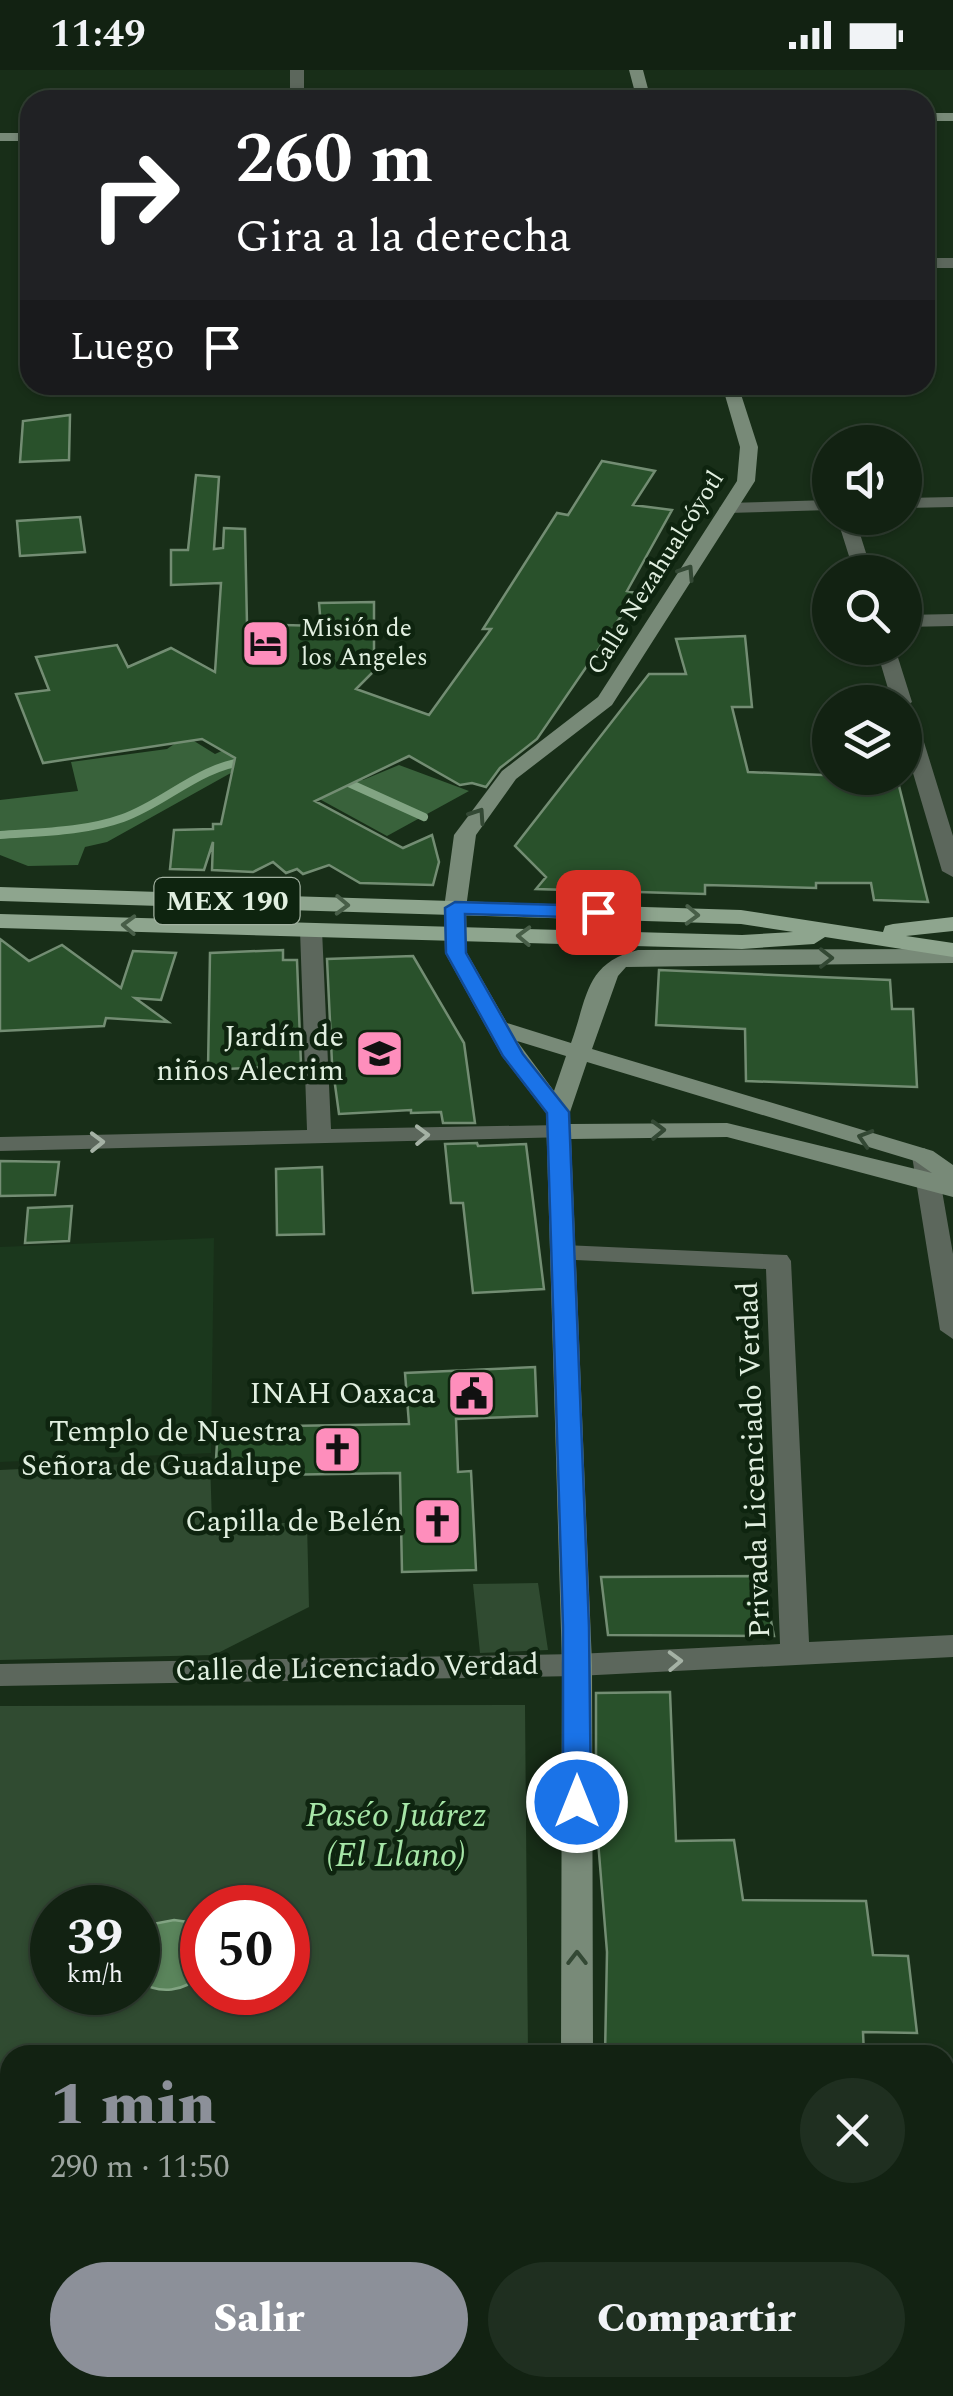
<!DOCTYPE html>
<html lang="es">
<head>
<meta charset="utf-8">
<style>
	:root { --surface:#122212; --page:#1f2f20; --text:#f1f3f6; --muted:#9ca49f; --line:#313f32; --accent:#8c9099 }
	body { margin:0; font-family:Spectral,serif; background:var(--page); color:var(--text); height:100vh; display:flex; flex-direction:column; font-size:38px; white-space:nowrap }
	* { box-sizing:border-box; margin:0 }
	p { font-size:32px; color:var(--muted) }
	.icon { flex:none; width:55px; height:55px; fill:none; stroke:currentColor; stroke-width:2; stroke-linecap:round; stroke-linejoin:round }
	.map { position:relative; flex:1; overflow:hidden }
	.sheet { position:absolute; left:0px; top:1975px; width:955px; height:352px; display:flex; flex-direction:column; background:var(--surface); border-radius:30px 30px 0 0; box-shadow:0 2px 8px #0004,0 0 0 2px var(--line) }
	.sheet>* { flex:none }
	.hud { position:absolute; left:20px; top:20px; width:915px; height:305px; border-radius:30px; box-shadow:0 2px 8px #0004,0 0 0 2px var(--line); background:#202124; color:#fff; overflow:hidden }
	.controls { position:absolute; left:812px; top:355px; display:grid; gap:20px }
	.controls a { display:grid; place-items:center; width:110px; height:110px; border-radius:50%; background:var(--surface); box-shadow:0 2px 8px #0004,0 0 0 2px var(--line); font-size:50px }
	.speed { position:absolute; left:30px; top:1815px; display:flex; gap:20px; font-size:50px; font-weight:700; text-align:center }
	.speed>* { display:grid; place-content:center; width:130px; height:130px; border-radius:50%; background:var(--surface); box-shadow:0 2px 8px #0004,0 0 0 2px var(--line); line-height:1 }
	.speed small { font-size:25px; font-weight:400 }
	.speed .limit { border:15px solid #d22; background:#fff; color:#111 }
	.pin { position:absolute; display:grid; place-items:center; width:85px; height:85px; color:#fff; margin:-42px; border-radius:20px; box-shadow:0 5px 15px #0006 }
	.me { position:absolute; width:110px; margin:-55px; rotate:0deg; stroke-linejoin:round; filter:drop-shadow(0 0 8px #0008) }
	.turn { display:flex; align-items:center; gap:35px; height:210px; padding:0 50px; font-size:45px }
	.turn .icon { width:130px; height:130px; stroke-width:2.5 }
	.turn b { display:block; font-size:70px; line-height:85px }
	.then { display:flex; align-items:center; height:95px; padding:0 50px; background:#0003; gap:20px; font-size:38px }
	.round { display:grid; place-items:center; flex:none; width:105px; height:105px; border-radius:52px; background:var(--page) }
	.head { display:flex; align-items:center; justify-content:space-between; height:170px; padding:0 50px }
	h1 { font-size:60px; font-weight:800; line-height:75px; color:var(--accent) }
	.cta { display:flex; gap:20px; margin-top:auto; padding:20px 50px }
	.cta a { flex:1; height:115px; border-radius:60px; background:var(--accent); color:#fff; font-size:40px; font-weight:800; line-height:115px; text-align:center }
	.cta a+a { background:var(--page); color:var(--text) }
	.status { display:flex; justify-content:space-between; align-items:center; height:70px; padding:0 50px; background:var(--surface); direction:ltr }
	.status svg { height:28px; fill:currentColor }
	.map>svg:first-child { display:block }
	.built { fill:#1b381d }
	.green { fill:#304b31; fill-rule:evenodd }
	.forest { fill:#39623b }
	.water { fill:#5a845b; stroke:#82a483; stroke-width:2.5 }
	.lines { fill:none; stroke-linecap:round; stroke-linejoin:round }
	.stream { stroke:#82a483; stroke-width:8 }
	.building { fill:#29512b; stroke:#738d73; stroke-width:2.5 }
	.street { fill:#5c675c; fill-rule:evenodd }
	.secondary { fill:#788a78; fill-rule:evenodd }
	.primary { fill:#8ea58e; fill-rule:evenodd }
	.oneway { stroke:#334834 }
	.oneway2 { stroke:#485e48 }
	.oneway3 { stroke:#a5b2a5 }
	.route { fill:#1a73e8; stroke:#114b97; stroke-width:2.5 }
	.labels { text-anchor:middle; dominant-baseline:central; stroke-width:9; stroke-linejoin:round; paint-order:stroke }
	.far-street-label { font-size:25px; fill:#e1efe0; stroke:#0e240f }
	.far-poi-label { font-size:25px; fill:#e1efe0; stroke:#0e240f; text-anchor:start }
	.shield { fill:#0e240f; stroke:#a2b2a1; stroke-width:2.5 }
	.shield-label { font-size:28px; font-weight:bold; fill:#e1efe0 }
	.poi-label { font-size:30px; fill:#e1efe0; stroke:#0e240f; text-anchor:end }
	.street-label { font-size:30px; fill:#e1efe0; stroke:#0e240f }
	.near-park-label { font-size:35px; font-style:italic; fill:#a6e6a7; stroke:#0e240f }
</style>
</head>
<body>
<div class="status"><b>11:49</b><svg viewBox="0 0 49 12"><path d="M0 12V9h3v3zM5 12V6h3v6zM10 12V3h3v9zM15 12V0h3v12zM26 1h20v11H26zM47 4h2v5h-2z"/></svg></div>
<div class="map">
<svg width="953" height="2326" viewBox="0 0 953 2326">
	<rect width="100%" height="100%" fill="#182e18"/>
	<path class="built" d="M214 1168 211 1383 0 1392V1177Z"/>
	<path class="green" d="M210 1390 212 1453H307L309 1537 214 1585 0 1590V1400Z
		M538 1513 548 1580 480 1583 473 1514Z
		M525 1635 528 1985H10V2318H531V2326H0V1636ZM52 1838H138V1922H52ZM202 1838H288V1922H202Z"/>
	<path class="forest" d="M273 658 363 710 399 695 469 721 387 766 292 714 238 699 107 772 85 777 78 795 28 796 0 785V730L78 721 71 692 167 679 186 666 215 684Z"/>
	<path class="water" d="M174 1850 188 1852 202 1862V1904C184 1922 160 1925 138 1911V1862L148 1855Z"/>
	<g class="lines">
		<path class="stream" d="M340 709 424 747
			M0 765C40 762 84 762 123 748 167 732 199 696 248 691"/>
	</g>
	<path class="building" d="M70 345 69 390 20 392 23 351Z
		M602 391 655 401 633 435 672 440 627 521 637 523 537 669 500 698 486 717 472 713 460 715 409 686 315 731 403 778 432 765 439 792 433 815 360 813 329 795 303 804 297 799 286 803 273 792 253 802 212 800 213 772 204 800 170 799 174 760 213 759V754H221L235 688 202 669 43 693 16 624 49 620 36 587 117 575 128 597 171 578 215 602 221 513 171 515V480H188L196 405 219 407 214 479 223 478 224 458 245 459 247 554 321 556 319 533 374 532V601L356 619 429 645 491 559H483L557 443 568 445Z
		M80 447 85 482 20 486 17 451Z
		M745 566 752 637H732L748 702 897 708 928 832 874 830 871 813H816V818L705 815V824L536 819 546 807 515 776 649 604H686L676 569Z
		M0 869 29 891 62 875 121 918 133 881 176 883 161 930 135 928 168 952 106 948 104 956 0 961Z
		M283 880V890H297L301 995 208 1000 210 883Z
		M413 886 464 973 475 1053H443L441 1042 411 1043V1040L339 1044 332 993 327 889Z
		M659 900 890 910 892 939H913L917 1017 746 1011 745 959 656 955Z
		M477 1073 478 1076 526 1074 544 1219 473 1223 463 1133H451L445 1074Z
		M0 1091 59 1092 55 1125 0 1126Z
		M322 1097 324 1164 277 1165 276 1099Z
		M72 1136 69 1171 25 1173 28 1138Z
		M535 1297 537 1346 456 1349 458 1402 471 1401 476 1500 402 1502 400 1403 215 1406 218 1357 409 1354 405 1303Z
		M762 1506 774 1566 608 1565 601 1507Z
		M670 1622 676 1771 734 1770 743 1830 866 1831 873 1885 908 1886 917 1963 863 1962 864 1985H605L607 1882 596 1746V1623Z"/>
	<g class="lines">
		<path class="street" d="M290 0H304V30H290Z
			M925 188H953V198H925Z
			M953 427V437L905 438V428Z
			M830 430V440L728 443 719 438 728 433Z
			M837 448H855L872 502H854Z
			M953 544V556L905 557V545Z
			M876 578H895L912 632 905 637 915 643 953 766V807L942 801 905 676V632H892Z
			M311 853 322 860 331 1059 560 1055 568 1057 572 1062 568 1067 0 1081V1067L307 1060 300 860Z
			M924 1078 936 1086 953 1184V1269L940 1260 912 1086Z
			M564 1175 787 1185 791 1191 809 1572 953 1565V1587L577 1606 0 1616V1594L577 1584 780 1574 766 1199 555 1189 551 1183 555 1177Z
			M945 2245H953V2277H945Z"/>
		<path class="secondary" d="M629 0H643L651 30H637Z
			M925 43H953V51H925Z
			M0 63H30V71H0Z
			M722 315H738L758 377 755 411 612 635 516 709 476 765 466 838 467 883 507 953 571 973C588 926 585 893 638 880L953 879V893L626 897 618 906 592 979 933 1081 953 1095V1127L727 1067 571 1069 592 1595 593 1985H561L562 1595 546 1043 502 986 445 883 444 838 454 765 502 701 598 627 737 411 740 377ZM517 971 566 986 554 1021ZM587 992 915 1091 932 1103 727 1053 570 1054V1042Z
			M559 2318H595V2326H559Z"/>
		<path class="primary" d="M0 817 741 840 883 862 885 856 893 854 953 847V861L906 866 953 873V887L825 867 814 874 742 879 0 858V844L742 865 793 862 741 854 0 831Z"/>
	</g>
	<defs><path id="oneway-chevron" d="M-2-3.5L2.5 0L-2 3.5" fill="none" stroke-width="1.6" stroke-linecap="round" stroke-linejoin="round" transform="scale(2.5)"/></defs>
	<g class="oneway">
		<use href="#oneway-chevron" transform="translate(687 502) rotate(-57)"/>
		<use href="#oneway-chevron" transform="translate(478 745) rotate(-56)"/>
		<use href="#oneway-chevron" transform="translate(826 888)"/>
		<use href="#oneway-chevron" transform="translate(658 1060) rotate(-1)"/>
		<use href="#oneway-chevron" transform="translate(865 1068) rotate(-163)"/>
		<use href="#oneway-chevron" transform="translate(577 1888) rotate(-90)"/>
	</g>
	<g class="oneway2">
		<use href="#oneway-chevron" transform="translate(342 835) rotate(2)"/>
		<use href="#oneway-chevron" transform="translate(692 845) rotate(2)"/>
		<use href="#oneway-chevron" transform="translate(129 855) rotate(-178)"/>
		<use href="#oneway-chevron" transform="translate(524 866) rotate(-178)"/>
	</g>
	<g class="oneway3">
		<use href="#oneway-chevron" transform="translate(422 1065) rotate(-1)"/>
		<use href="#oneway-chevron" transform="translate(97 1072) rotate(-1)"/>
		<use href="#oneway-chevron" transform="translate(675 1591) rotate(-2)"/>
	</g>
	<path class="route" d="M455 832 598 836 608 842 598 848 465 844 466 883 523 984 569 1042 589 1557 591 1732 587 1740 577 1743 567 1740 563 1732V1557L547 1043 503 986 446 883 445 838Z"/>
	<defs>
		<symbol id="hotel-square" viewBox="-11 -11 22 22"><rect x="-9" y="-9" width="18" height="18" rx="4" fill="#fe8ebc" stroke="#0e240f"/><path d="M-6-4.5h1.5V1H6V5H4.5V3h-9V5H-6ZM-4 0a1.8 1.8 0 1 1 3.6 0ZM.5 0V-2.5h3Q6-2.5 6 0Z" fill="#111"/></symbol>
		<symbol id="school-square" viewBox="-11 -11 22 22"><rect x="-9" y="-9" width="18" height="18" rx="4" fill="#fe8ebc" stroke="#0e240f"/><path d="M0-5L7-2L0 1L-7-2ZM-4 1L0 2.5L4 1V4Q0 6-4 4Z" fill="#111"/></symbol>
		<symbol id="civic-square" viewBox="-11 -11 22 22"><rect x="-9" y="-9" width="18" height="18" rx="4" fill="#fe8ebc" stroke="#0e240f"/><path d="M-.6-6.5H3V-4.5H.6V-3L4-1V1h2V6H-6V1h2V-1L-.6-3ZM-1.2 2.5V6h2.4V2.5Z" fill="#111"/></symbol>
		<symbol id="church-square" viewBox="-11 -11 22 22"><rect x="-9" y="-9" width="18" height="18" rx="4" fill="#fe8ebc" stroke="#0e240f"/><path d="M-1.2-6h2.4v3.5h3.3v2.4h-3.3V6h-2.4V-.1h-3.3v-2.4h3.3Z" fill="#111"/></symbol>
	</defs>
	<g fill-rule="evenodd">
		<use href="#hotel-square" x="238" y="546" width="55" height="55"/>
		<use href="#school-square" x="352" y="956" width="55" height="55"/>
		<use href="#civic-square" x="444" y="1296" width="55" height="55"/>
		<use href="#church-square" x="310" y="1352" width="55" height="55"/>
		<use href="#church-square" x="410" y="1424" width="55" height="55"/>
	</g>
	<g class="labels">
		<g class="far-street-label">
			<text transform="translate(656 503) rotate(-58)">Calle Nezahualcóyotl</text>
		</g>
		<g class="far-poi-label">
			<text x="301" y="559">Misión de<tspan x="301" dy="29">los Angeles</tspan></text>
		</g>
		<rect class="shield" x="154.5" y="808" width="145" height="46" rx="8"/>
		<g class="shield-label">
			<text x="227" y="831">MEX 190</text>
		</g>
		<g class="poi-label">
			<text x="344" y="967">Jardín de<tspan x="344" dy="34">niños Alecrim</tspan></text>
			<text x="436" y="1324">INAH Oaxaca</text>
			<text x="302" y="1362">Templo de Nuestra<tspan x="302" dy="34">Señora de Guadalupe</tspan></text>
			<text x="402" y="1452">Capilla de Belén</text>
		</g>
		<g class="street-label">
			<text transform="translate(754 1390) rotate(-92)">Privada Licenciado Verdad</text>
			<text transform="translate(357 1598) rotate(-1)">Calle de Licenciado Verdad</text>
		</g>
		<g class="near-park-label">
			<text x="396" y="1745">Paséo Juárez<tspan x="396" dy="40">(El Llano)</tspan></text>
		</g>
	</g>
</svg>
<div class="controls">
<a><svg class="icon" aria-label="sound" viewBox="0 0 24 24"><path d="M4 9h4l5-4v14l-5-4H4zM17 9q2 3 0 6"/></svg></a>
<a><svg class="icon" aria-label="search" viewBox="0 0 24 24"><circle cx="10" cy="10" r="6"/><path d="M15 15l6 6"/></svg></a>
<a><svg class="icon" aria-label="layers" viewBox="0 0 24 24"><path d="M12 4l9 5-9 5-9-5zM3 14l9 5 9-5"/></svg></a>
</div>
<div class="speed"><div>39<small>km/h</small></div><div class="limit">50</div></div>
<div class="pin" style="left:598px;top:842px;background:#d93025"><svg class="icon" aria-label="arrive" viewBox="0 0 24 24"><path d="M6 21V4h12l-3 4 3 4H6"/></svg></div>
<svg class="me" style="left:577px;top:1732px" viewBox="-20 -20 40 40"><circle r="17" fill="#1a73e8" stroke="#fff" stroke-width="3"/><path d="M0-11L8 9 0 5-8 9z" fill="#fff"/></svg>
<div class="hud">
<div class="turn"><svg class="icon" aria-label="right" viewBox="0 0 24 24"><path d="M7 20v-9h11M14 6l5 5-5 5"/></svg><div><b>260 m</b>Gira a la derecha</div></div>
<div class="then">Luego<svg class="icon" aria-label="arrive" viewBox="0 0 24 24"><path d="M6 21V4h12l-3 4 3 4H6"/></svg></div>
</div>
<section class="sheet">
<div class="head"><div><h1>1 min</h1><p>290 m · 11:50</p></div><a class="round"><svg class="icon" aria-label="close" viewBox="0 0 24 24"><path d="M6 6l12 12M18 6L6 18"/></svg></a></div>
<div class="cta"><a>Salir</a><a>Compartir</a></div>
</section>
</div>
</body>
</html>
